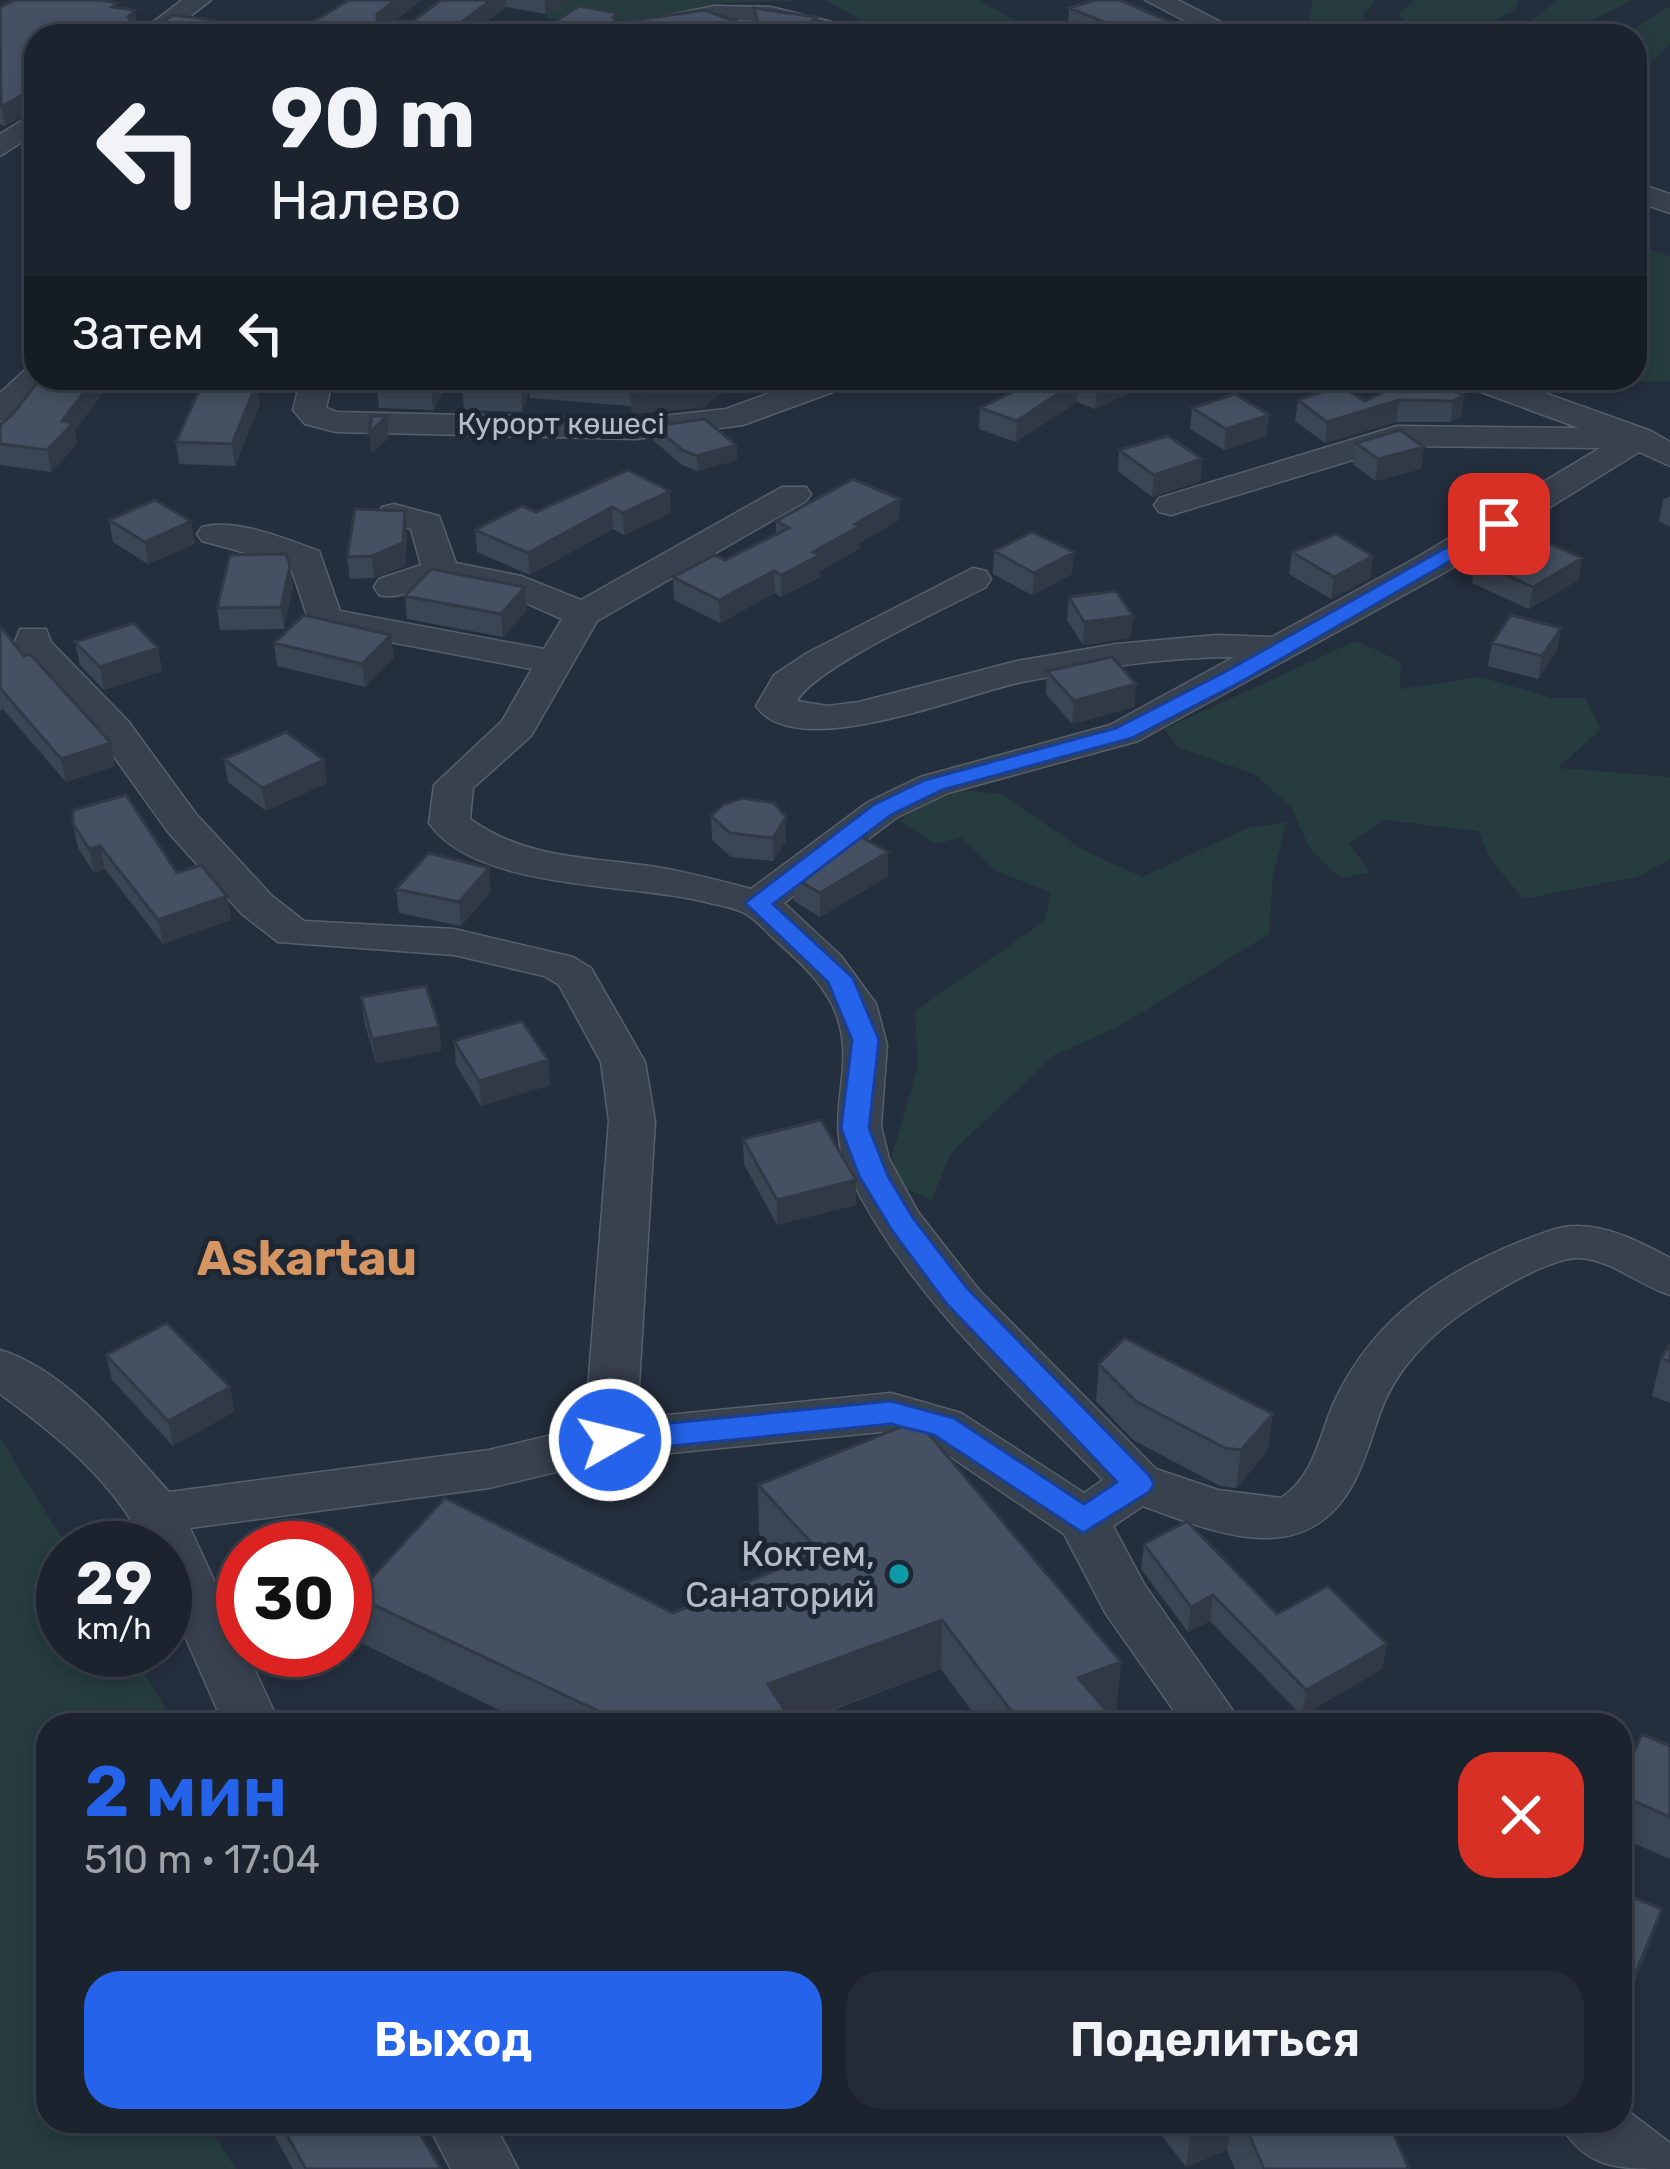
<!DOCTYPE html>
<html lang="ru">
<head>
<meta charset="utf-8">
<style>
	:root { --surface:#1b232e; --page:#242b36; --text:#f1f3f6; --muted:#a0a4aa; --line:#39404a; --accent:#2563eb }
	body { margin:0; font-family:Rubik,sans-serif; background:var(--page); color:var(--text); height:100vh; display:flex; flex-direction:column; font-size:45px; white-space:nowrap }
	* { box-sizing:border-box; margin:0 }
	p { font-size:39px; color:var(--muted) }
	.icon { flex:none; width:66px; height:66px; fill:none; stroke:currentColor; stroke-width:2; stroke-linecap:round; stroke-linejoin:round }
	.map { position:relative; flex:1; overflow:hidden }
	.drawer { position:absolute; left:36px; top:1713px; width:1596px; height:420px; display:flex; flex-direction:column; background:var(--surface); border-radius:36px; box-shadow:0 6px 18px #0003,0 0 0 3px var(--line) }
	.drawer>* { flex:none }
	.hud { position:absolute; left:24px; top:24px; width:1623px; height:366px; border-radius:36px; box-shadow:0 6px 18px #0003,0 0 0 3px var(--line); background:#1b232e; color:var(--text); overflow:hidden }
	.speed { position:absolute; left:36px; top:1521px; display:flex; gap:24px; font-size:60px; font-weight:700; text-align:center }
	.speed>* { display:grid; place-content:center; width:156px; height:156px; border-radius:50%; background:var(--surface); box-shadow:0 6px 18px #0003,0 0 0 3px var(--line); line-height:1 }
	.speed small { font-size:30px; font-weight:400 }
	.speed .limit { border:18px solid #d22; background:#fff; color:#111 }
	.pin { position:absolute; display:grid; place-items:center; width:102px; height:102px; color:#fff; margin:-51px; border-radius:24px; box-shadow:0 6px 18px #0006 }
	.me { position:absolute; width:132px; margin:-66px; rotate:82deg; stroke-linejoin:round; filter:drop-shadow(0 0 9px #0008) }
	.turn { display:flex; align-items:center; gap:42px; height:252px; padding:0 48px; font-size:54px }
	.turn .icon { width:156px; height:156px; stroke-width:2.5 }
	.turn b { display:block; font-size:84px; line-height:102px }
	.then { display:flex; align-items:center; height:114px; padding:0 48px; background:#0003; gap:24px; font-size:45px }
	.round { display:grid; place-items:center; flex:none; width:126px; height:126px; border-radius:36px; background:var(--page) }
	.headline { display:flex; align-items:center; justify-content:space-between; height:204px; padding:0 48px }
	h1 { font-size:72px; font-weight:600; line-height:90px; color:var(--accent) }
	.cta { display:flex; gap:24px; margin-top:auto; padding:24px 48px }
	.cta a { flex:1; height:138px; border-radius:36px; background:var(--accent); color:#fff; font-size:48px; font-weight:600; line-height:138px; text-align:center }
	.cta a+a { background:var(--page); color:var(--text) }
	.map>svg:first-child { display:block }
	.green { fill:#263c3f }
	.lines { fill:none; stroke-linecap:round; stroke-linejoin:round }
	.minor-casing { stroke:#565f6c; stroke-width:3 }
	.minor { fill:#38414e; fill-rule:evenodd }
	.wall { fill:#3b4654 }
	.shaded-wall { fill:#303945 }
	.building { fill:#455162; stroke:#303945; stroke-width:3 }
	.route { fill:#2563eb; stroke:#184099; stroke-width:3 }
	.culture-dot { fill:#0f9aa8; stroke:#1d2633; stroke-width:4.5 }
	.labels { text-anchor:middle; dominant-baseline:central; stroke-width:10; stroke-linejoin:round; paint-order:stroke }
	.far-street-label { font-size:30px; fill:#b4bcc9; stroke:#1d2633 }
	.poi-label { font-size:36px; fill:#b4bcc9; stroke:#1d2633; text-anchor:end }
	.district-label { font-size:48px; font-weight:bold; fill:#d59563; stroke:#1d2633 }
</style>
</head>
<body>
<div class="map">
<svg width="1670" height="2169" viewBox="0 0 1670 2169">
	<rect width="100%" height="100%" fill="#242f3e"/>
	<path class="green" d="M554 0H816L725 3 632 26 545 18Z
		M826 0H979L1043 36H890Z
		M1313 0H1376L1362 16 1369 30 1394 36H1357L1309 21Z
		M1415 0H1519L1515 10 1472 30 1425 35 1398 15Z
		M1559 0H1632L1561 36H1509Z
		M1670 6V43L1646 69 1635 72V36H1622Z
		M1635 244 1670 256V381L1605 383 1599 378H1635Z
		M1356 641 1401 662 1400 689 1481 677 1552 698H1585L1601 729 1558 768 1670 777V859L1637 877 1523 899 1490 858 1478 831 1384 820 1349 844 1370 872 1341 879 1309 847 1291 807 1254 774 1179 748 1164 729Z
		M963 790 1001 794 1083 850 1143 877 1247 828 1286 822 1273 876 1269 934 1118 1027 1054 1055 952 1152 931 1200 898 1185 892 1156 918 1066 915 1011 1045 921 1051 892 996 871 961 837 936 844 899 821 925 803Z
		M0 1438 68 1548H63V1650H130L176 1725H48V2121H204L236 2169H0Z"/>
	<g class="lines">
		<defs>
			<path id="minor" d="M182 0H211L165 36H135Z
				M1145 0H1178L1248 36H1214Z
				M715 6 771 7 864 30 868 36C824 36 783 21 738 20 696 20 659 36 618 36L650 19Z
				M36 112V133L0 156V134Z
				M1635 182 1670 194V213L1635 201Z
				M36 367V378H51L12 418 0 421V393L25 370Z
				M301 378H333L326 408 337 412 636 419 726 409 811 378H857L852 385 743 425 636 439 336 432 305 424 293 410Z
				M1457 378H1503L1651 431 1670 442V466L1639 452 1442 574 1138 741 948 793 896 818 784 903 841 956 876 1004 887 1045 881 1126 889 1159 918 1212 979 1290 1156 1469 1218 1490 1281 1498C1317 1474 1319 1432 1337 1396 1376 1317 1442 1273 1522 1241 1539 1235 1557 1226 1575 1226 1608 1225 1642 1243 1670 1258V1295C1640 1286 1608 1257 1576 1258 1550 1260 1514 1281 1492 1294 1450 1318 1409 1352 1387 1396 1374 1424 1369 1454 1354 1482 1307 1571 1218 1534 1143 1506L1113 1526 1144 1584 1243 1725H1184L1106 1614 1064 1534 926 1440 891 1431 610 1459 489 1488 190 1528 280 1725H224L165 1591V1548H146C117 1483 56 1435 0 1394V1350C66 1370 124 1442 169 1492L489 1450 585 1427 609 1121 601 1062 559 985 544 976 454 955 278 942 242 914 168 832 100 737 19 652 14 644 20 629H46L51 642 128 721 196 814 272 896 304 921 454 929 573 957 591 968 645 1062 655 1121 637 1418 891 1393 961 1413 1084 1493 1103 1480C1012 1386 907 1295 849 1174 823 1118 854 1075 839 1023 830 988 799 961 773 938 765 930 756 920 746 914 734 907 716 905 702 901 629 883 475 890 429 823L434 785 502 721 532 669 311 627 290 565 202 541 197 534 202 527C237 518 285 539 319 551L340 611 544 649 562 619C527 604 482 580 443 581 420 582 404 601 379 595L374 587 379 579 421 565 411 529 382 521 377 514 382 507 394 504 439 516 456 563 521 576 581 600 782 487H806L811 494 806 501 597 621 531 736 473 788 470 819C524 858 586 857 649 866 684 871 717 880 751 889L868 802 920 777 1110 725 1234 657C1163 657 1092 669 1022 682 966 693 797 765 756 706L774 675 807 653 973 568 986 571 991 579 986 587C946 608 814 668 797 701L827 706 859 702 1017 661 1116 644 1217 635 1272 637 1416 558 1600 448 1399 446 1171 515 1159 512 1154 505 1159 498 1397 426 1579 428 1462 385Z
				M1620 2105 1670 2143V2169C1619 2169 1583 2169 1559 2121H1620Z
				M426 2121H493L518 2169H451Z"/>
		</defs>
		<use href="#minor" class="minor-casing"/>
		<use href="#minor" class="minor"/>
	</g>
	<path class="wall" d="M349 0H422L394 21H413L441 0H574L545 14 506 7 468 36H290Z
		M0 7 119 8 137 22 213 20 36 36V108L5 126 0 124Z
		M1069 8 1189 30 1223 36H1093L1068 26Z
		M257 378H299L294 386 258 385Z
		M380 378H445L446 388 433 410 379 408 377 387Z
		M467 378H737L705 407 632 414 631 406 530 398 529 392 522 412 464 410 462 389Z
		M1041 378H1164L1095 409 1077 402 1016 442 979 429 980 408Z
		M109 385 75 430 77 444 51 472 0 465V425Z
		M1464 395 1461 417 1450 422H1396L1325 443 1295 421 1298 400 1365 401Z
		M260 404 235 466 179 464 176 442Z
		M1192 408 1269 415 1266 436 1224 450 1190 429Z
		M654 426 736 445 737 460 698 471 682 465 654 441Z
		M1356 443 1424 447 1421 469 1375 481 1353 464Z
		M1119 450 1202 459 1200 481 1152 497 1118 471Z
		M628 470 671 513 624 535 613 529 530 575 477 552 475 530 536 512Z
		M1670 496V527L1659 521 1663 499Z
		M900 499 899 520 860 543V548L820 571V577L781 597 775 593 720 623 674 600 673 577 725 560 776 535V521Z
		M109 520 191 521 195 544 148 564 113 542Z
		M407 533 405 566 374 578 350 579 347 557Z
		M994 551 1072 574 1032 595 993 574Z
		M1292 552 1373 556 1370 578 1331 599 1289 574Z
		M1582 558 1578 580 1529 609 1472 583 1475 560Z
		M290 565 293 587 284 629 220 630 217 608Z
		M525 587 527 610 503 637 407 619 405 596Z
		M1069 597 1131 638 1083 645 1067 620Z
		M0 626 24 656 115 766 66 782 3 709 0 711Z
		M1561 628 1557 650 1538 679 1488 666 1492 643Z
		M391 635 394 658 365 687 277 666 274 643Z
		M75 642 158 648 162 671 104 690 80 665Z
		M1047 671 1136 684 1134 707 1072 724 1046 694Z
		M224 759 327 783 266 811 228 782Z
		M711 816 786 817V841L773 861 731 857 712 840Z
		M73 824 227 896 231 920 163 944 105 869 94 873 78 848Z
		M888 852V876L820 917 794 901 793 877Z
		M396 889 491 892 461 926 399 913Z
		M361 997 439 1027 441 1051 376 1063 364 1021Z
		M454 1041 548 1060 550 1085 481 1106 456 1065Z
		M743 1139 856 1205 777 1225 744 1164Z
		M1670 1345V1403L1652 1396 1661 1358Z
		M106 1355 230 1387 234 1412 173 1446 112 1380Z
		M1099 1364 1268 1451 1236 1488 1220 1486 1133 1440 1096 1401Z
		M758 1485 1121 1662 1116 1710 1109 1713 1119 1725H982L941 1669 794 1725H530L363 1644 355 1596 673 1613 788 1565 759 1534Z
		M1144 1544 1277 1614 1387 1644 1382 1669 1302 1716 1210 1621 1188 1632 1141 1569Z
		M1670 1746V1859L1620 1837V1781Z
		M1620 1892 1654 1934 1624 2008 1620 2007Z
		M266 2121H412L441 2169H293Z
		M1150 2121H1388L1409 2169H1235L1227 2150 1186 2167Z"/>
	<path class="shaded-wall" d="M396 0H422L379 32 378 36 377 14Z
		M491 0H506V7L468 36H443Z
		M545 0H574L545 14Z
		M135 10 138 28 128 17Z
		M817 17V35L801 29Z
		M213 20 215 36H191Z
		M33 89 36 108 5 126 1 107Z
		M95 378H118L109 385 75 430 77 444 51 472 47 450 62 421Z
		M438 378H445L446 388 433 410 431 389Z
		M525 378H528L529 392 522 412 521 391Z
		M713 378H737L705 407 632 414 630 393Z
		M1119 378H1164L1095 409 1097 388Z
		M1078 380 1077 402 1016 442 1017 421Z
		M257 382 260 404 235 466 232 444Z
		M1464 395 1461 417 1450 422 1453 401Z
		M1399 400 1396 422 1325 443 1327 422Z
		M1269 415 1266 436 1224 450 1226 429Z
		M387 416 389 438 371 454 369 433Z
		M736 445 737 460 698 471 697 456Z
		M1424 447 1421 469 1375 481 1378 459Z
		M1202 459 1200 481 1152 497 1154 475Z
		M670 491 671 513 624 535 623 513Z
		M900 499 899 520 860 543V548L820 571V577L781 597V575L855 524Z
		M612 507 613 529 530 575 528 553Z
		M405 511 407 533 405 566 374 578 372 556Z
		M191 521 195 544 148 564 145 542Z
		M1074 552 1072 574 1032 595 1034 573Z
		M1373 556 1370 578 1331 599 1334 577Z
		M1582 558 1578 580 1529 609 1533 587Z
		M290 565 293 587 284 629 281 607Z
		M774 571 775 593 720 623 719 600Z
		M525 587 527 610 503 637 501 614Z
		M1133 616 1131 638 1083 645 1084 622Z
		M1561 628 1557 650 1538 679 1542 656Z
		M391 635 394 658 365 687 362 664Z
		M158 648 162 671 104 690 100 667Z
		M1136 684 1134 707 1072 724 1074 701Z
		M111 743 115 766 66 782 61 759Z
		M324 760 327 783 266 811 262 788Z
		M786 817V841L773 861V838Z
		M100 846 105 869 94 873 89 849Z
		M888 852V876L820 917V893Z
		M489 868 491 892 461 926 459 902Z
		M227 896 231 920 163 944 158 920Z
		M439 1027 441 1051 376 1063 372 1039Z
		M548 1060 550 1085 481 1106 479 1081Z
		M856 1180V1205L777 1225V1200Z
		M230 1387 234 1412 173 1446 168 1421Z
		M1273 1414 1268 1451 1236 1488 1241 1450Z
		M1213 1595 1210 1621 1188 1632 1191 1607Z
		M942 1620 941 1669 789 1725 768 1684Z
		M1387 1644 1382 1669 1302 1716 1306 1690Z
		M1121 1662 1116 1710 1080 1725 1078 1678Z
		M1662 1909 1654 1934 1624 2008 1631 1984Z
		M1192 2121H1232L1227 2150 1186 2167Z"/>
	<path class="building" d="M15 0H100L118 3 112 7 135 10 128 17 132 22H162L173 15 213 20 191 36H36V106L33 89 1 107 0 7Z
		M349 0H396L377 14V21H413L441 0H491L443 36H290Z
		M1095 0H1120L1189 30 1197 26 1223 36H1139L1069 8Z
		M579 6 618 13 613 17 617 23 704 10 760 30 754 8 817 17 801 29 862 36H533Z
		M41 378H95L62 421 73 423 47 450 0 444V425L12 415Z
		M380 378H438L431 389 377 387Z
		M467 378H525L521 391 462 389Z
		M547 378H713L704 386 630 393 634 385Z
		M1041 378H1119L1097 388 1078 380 1017 421 980 408Z
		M1412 378H1422L1464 395 1453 401 1399 400 1327 422 1298 400 1340 386 1365 401Z
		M203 382H257L232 444 176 442Z
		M1235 394 1269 415 1226 429 1192 408Z
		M372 416H387L369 433Z
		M705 419 736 445 697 456 682 450 654 426Z
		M1400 430 1424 447 1378 459 1356 443Z
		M1168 436 1202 459 1154 475 1119 450Z
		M628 470 670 491 623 513 612 507 528 553 475 530 522 506 536 512Z
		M853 479 900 499 855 524 860 526 813 552 820 555 781 575 774 571 719 600 673 577 715 555 725 560 789 528 776 521Z
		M155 500 191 521 145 542 109 520Z
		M355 509 405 511 403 543 372 556 347 557Z
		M1032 532 1074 552 1034 573 994 551Z
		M1524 532 1582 558 1533 587 1475 560Z
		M1336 534 1373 556 1334 577 1292 552Z
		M286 554 290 565 281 607 217 608 230 555Z
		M431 569 525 587 501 614 405 596Z
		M1116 591 1133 616 1084 622 1069 597Z
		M304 615 391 635 362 664 274 643Z
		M1511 615 1561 628 1542 656 1492 643Z
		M134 623 158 648 100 667 75 642Z
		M0 626 24 656 30 654 111 743 61 759 0 688Z
		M1112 657 1136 684 1074 701 1047 671Z
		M286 732 324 760 262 788 224 759Z
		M126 795 177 873 201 865 227 896 158 920 100 846 89 849 73 824V810Z
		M743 798 774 803 786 817 773 838 730 833 711 816 724 804Z
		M856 834 888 852 820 893 793 877 837 845Z
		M429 853 489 868 459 902 396 889Z
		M426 986 439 1027 372 1039 361 997Z
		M522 1021 548 1060 479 1081 454 1041Z
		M821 1120 856 1180 777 1200 743 1139Z
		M167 1323 230 1387 168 1421 106 1355Z
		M1125 1338 1273 1414 1241 1450 1225 1448 1137 1402 1099 1364Z
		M1670 1345V1362L1661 1358Z
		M917 1420 1121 1662 1078 1678 1119 1725H1022L942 1620 768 1684 794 1725H628L355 1596 445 1498 673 1613 820 1552 758 1485Z
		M1187 1521 1277 1614 1328 1586 1387 1644 1306 1690 1213 1595 1191 1607 1144 1544Z
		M1642 1734 1670 1746V1817L1620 1795V1781Z
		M1620 1892 1662 1909 1631 1984 1620 1979Z
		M279 2121H412L441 2169H306Z
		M1243 2121H1388L1409 2169H1264Z"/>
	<path class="route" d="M1499 518 1509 524 1506 529 1239 683 1132 738 942 790 891 815 773 904 853 978 879 1040 869 1128 888 1176 913 1218 967 1288 1149 1475 1154 1484 1149 1492 1083 1533 934 1435 891 1424 610 1452 599 1448 595 1440 599 1432 610 1429 891 1401 954 1418 1084 1504 1117 1482 946 1303 893 1232 859 1176 841 1128 852 1040 828 982 745 903 873 805 925 780 1116 728 1223 673Z"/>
	<circle class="culture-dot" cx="899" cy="1574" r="12"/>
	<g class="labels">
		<g class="far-street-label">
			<text x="561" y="424">Курорт көшесі</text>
		</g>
		<g class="poi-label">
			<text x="875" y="1553">Коктем,<tspan x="875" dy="41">Санаторий</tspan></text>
		</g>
		<g class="district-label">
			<text x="307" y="1258">Askartau</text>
		</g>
	</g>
</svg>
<div class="speed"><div>29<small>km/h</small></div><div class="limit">30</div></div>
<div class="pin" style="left:1499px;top:524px;background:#d93025"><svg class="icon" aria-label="arrive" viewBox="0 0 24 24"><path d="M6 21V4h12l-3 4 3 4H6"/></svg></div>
<svg class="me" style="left:610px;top:1440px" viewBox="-20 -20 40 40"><circle r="17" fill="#2563eb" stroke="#fff" stroke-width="3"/><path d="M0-11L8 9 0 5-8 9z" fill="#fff"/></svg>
<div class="hud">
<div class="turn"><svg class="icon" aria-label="left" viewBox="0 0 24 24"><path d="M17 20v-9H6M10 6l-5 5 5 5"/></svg><div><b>90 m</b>Налево</div></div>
<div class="then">Затем<svg class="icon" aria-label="left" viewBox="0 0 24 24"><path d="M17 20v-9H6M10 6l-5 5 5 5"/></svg></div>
</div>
<section class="drawer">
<div class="headline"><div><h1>2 мин</h1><p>510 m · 17:04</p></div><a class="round" style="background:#d93025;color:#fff"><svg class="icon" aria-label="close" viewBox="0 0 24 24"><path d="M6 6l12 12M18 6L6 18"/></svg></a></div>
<div class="cta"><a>Выход</a><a>Поделиться</a></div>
</section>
</div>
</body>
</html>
